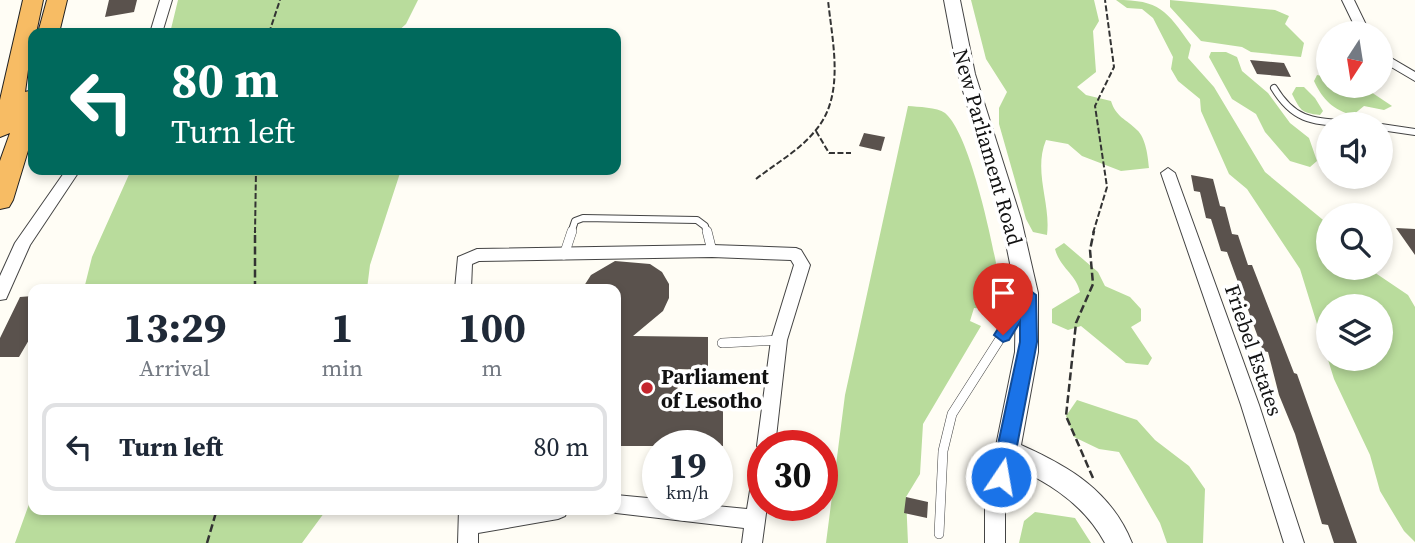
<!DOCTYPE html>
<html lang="en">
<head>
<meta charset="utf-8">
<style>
	:root { --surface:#fff; --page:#f2f2f3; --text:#1f2937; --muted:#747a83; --line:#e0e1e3 }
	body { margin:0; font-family:"Source Serif 4",serif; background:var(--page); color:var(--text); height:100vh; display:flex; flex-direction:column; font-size:26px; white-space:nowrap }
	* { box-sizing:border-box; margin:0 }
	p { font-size:23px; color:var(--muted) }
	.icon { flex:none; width:38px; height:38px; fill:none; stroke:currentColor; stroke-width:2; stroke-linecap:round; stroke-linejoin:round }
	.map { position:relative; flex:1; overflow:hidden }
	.sheet { position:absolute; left:28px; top:284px; width:593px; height:231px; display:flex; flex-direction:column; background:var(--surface); border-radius:14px; box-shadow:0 4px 10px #0003 }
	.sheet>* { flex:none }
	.top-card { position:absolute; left:28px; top:28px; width:593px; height:147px; border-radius:14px; box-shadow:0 4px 10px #0003; background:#00695c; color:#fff; overflow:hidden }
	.needle { width:46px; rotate:192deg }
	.tools { position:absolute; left:1316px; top:21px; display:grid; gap:14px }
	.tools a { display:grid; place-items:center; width:77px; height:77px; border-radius:50%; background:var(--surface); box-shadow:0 4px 10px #0003; font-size:35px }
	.speed { position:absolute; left:642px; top:430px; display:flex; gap:14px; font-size:35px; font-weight:700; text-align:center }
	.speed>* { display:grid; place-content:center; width:91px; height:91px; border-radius:50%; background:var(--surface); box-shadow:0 4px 10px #0003; line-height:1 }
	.speed small { font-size:18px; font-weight:400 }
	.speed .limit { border:10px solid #d22; background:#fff; color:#111 }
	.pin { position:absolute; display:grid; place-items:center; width:60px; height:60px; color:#fff; margin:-72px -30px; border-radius:50% 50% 50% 0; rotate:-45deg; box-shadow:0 0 7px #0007 }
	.pin .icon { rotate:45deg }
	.me { position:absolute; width:77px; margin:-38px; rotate:12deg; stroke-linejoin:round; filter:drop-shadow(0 0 5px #0008) }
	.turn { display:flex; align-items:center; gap:24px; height:147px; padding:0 28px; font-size:32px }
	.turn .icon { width:91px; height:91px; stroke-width:2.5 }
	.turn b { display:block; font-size:49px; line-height:60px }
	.eta { display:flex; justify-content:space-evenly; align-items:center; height:119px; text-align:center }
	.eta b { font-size:42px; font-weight:700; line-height:49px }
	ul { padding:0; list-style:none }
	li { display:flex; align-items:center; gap:21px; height:88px; margin:0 14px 10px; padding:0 14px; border:4px solid var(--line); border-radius:14px }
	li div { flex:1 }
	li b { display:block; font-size:26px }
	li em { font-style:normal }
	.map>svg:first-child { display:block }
	.forest { fill:#b9dc9c; fill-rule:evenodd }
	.building { fill:#5a524d }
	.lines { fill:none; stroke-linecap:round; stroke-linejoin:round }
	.service-far1-casing { stroke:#444; stroke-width:8 }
	.service-casing { stroke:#444; stroke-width:10 }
	.minor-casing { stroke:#444; stroke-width:2 }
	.tertiary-casing { stroke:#444; stroke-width:2 }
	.trunk-casing { stroke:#222; stroke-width:2 }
	.path-far1 { stroke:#333; stroke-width:2; stroke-dasharray:6 2.5; stroke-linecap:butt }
	.path { stroke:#333; stroke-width:2.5; stroke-dasharray:8 3.5; stroke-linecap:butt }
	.service-far1 { stroke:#fff; stroke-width:6 }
	.service { stroke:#fff; stroke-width:9 }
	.minor { fill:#fff; fill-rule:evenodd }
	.tertiary { fill:#fff; fill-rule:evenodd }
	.trunk { fill:#f7bc64; fill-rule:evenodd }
	.route { fill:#1a73e8; stroke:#114b97; stroke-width:2 }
	.poi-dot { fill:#c4262e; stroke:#fff; stroke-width:2.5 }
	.labels { text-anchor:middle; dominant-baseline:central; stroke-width:7; stroke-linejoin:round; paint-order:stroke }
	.street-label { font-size:21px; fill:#111; stroke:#fff }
	.poi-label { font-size:21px; font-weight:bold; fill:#111; stroke:#fff; text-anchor:start }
</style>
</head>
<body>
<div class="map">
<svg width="1415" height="543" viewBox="0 0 1415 543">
	<rect width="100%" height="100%" fill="#fffdf5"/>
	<path class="forest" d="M178 0H418L406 24 396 33H170Z
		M971 0H1094L1099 21 1093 31 1096 72 1077 87 1086 95 1111 101C1116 117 1126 119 1137 130 1146 138 1148 157 1149 168L1121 171 1082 156 1068 144 1046 140C1033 172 1051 203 1047 235L1033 232 1026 219 999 124V108L1007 92 986 59Z
		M1116 0C1160 0 1166 10 1191 45L1188 58 1214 87 1265 172 1328 224V268H1368L1408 295 1415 307V542L1404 531 1380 491 1370 455 1334 379 1300 269 1247 189 1229 174 1201 111 1200 99 1178 81 1171 69 1173 57 1153 18 1142 9 1127 8ZM1328 306H1381V359H1328Z
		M1170 0 1275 10 1289 16 1285 24 1304 43 1301 57 1251 52 1242 47 1201 41 1170 7Z
		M1211 52H1226L1237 57 1242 71 1268 93 1290 123 1309 138 1317 161 1310 167 1290 161 1265 132 1256 114 1232 99 1209 57Z
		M1317 75 1328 77V86H1362L1392 106 1384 110 1364 106 1353 115C1333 110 1323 100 1314 81Z
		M1296 87H1304L1315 98 1323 111 1320 115C1300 113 1300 109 1292 94Z
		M908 106C918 107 937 107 945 113 973 136 999 271 1004 310L974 308 970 321 981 326 923 424 920 474 906 497 908 543H826L845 395Z
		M131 170H401L370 265 367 289H84L92 257Z
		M1064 243 1098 272 1105 286 1130 297 1141 309V321L1131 327 1152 358 1148 365 1126 363 1081 326 1068 330 1052 323V309L1080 292C1076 274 1060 268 1055 249Z
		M1077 400 1137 420 1155 440 1189 466 1205 489 1203 543H1167L1160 523 1119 452 1099 449 1074 437 1066 416Z
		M33 493V509H327L302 543H15Z
		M1035 512 1075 518 1091 543H1019L1024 521Z"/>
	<path class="building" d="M109 0H137L134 12 105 17Z
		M1250 60 1284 63 1291 77 1257 74Z
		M864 133 885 137 881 151 859 146Z
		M1191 175 1213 179 1220 206 1225 207 1232 234 1238 235 1248 265H1252L1294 373 1297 374 1357 543H1334L1328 525 1322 524 1295 434 1279 395 1268 352 1263 351 1227 252 1221 251 1211 219 1206 218 1200 192 1194 191Z
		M1396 228 1415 229V255Z
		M615 261 650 264 662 272 669 284V298L663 311 633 336 708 337V370L678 369 677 407H723V446H616V289H582L591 275Z
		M33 296V333L19 357H0V338L20 297Z
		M906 497 928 502 927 518 904 513Z"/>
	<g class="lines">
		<defs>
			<path id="service-far1" d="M1274 88C1295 123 1315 121 1353 124
				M1381 127 1415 132
				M571 233 575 221 583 218 697 220 705 226 707 233"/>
			<path id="service" d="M707 231 712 251
				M564 255 572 231
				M722 343 779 340
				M939 534 943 451 952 414 1021 306"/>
			<path id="minor" d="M160 0H172L162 33H150Z
				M1342 0H1354L1370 33H1358Z
				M1381 52 1415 72V81L1381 61Z
				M1168 168 1175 173 1259 405 1304 543H1284L1241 405 1161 173Z
				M66 170H80L30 245 6 299 0 300V276L15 243Z
				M712 245 796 248 801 250 810 265 787 340 775 446H763V453L757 446 771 340 794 265 791 260 712 257 479 261 472 264 471 289H455L458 257 477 249Z
				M1007 442 1014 445 1016 451 1005 503V543H985V503L998 451 1000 445Z
				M763 457V506H767L762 543H742L744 528 616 513 608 509H616V495L658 499V506H716L747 509 754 466 756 460Z
				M459 509H479V513L503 509H568L565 516 558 519 478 533V543H458Z"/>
			<path id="tertiary" d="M944 0H960L975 74 1021 219 1038 293V352L1021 445C1070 467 1111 491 1132 543H1105C1081 499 1042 479 998 459L995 451 1015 352 1016 293 1001 219 958 74Z"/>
			<path id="trunk" d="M23 0H43L36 33H33L25 92 33 90V134L13 200 9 207 0 209V161L10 133 0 137V100Z
				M47 0H67L59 33H38Z"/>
		</defs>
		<use href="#service-far1" class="service-far1-casing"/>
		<use href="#service" class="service-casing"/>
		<use href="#minor" class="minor-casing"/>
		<use href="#tertiary" class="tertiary-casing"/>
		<use href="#trunk" class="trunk-casing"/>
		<path class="path-far1" d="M269 33 280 0
			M816 131 829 153H851
			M756 179C775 164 800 150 815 131 846 96 832 41 828 0
			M255 233 256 170
			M1093 233 1107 187 1095 106 1114 67 1105 0"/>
		<path class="path" d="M255 289V231
			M1093 478 1066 416 1076 323 1093 284 1090 250 1094 231
			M207 543 217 509"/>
		<use href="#service-far1" class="service-far1"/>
		<use href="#service" class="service"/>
		<use href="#minor" class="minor"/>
		<use href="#tertiary" class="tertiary"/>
		<use href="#trunk" class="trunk"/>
	</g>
	<path class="route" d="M1028 289 1036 295 1037 342 1011 477 1008 484 1001 486 994 484 991 477 1020 342V322L1009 340 1003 342 994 335 1022 291Z"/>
	<circle class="poi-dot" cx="647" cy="388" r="7"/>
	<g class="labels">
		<g class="street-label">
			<text transform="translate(988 147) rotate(74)">New Parliament Road</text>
			<text transform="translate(1254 350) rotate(71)">Friebel Estates</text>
		</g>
		<g class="poi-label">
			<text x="661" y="376">Parliament<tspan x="661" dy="24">of Lesotho</tspan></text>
		</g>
	</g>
</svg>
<div class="tools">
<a><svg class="needle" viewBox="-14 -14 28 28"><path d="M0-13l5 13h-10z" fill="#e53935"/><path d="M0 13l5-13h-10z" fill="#747a83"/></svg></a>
<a><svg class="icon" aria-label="sound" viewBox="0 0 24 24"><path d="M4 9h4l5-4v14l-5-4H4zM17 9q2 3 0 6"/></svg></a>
<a><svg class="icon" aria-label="search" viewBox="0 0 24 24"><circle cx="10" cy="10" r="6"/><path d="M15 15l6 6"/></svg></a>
<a><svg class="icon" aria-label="layers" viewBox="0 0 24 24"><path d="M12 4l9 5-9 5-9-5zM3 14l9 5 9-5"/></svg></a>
</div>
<div class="speed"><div>19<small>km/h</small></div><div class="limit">30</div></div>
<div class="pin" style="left:1003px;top:335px;background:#d93025"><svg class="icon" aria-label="arrive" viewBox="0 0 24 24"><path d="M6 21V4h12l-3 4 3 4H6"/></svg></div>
<svg class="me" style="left:1001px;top:477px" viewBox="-20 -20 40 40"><circle r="17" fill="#1a73e8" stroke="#fff" stroke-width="3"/><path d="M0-11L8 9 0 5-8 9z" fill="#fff"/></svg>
<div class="top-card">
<div class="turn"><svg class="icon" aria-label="left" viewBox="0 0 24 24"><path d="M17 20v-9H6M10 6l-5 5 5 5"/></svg><div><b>80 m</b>Turn left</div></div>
</div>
<section class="sheet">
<div class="eta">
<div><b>13:29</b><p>Arrival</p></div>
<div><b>1</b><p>min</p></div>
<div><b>100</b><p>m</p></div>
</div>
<ul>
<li><svg class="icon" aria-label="left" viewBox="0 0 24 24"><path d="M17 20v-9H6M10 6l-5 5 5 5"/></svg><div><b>Turn left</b></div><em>80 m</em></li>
</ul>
</section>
</div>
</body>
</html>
